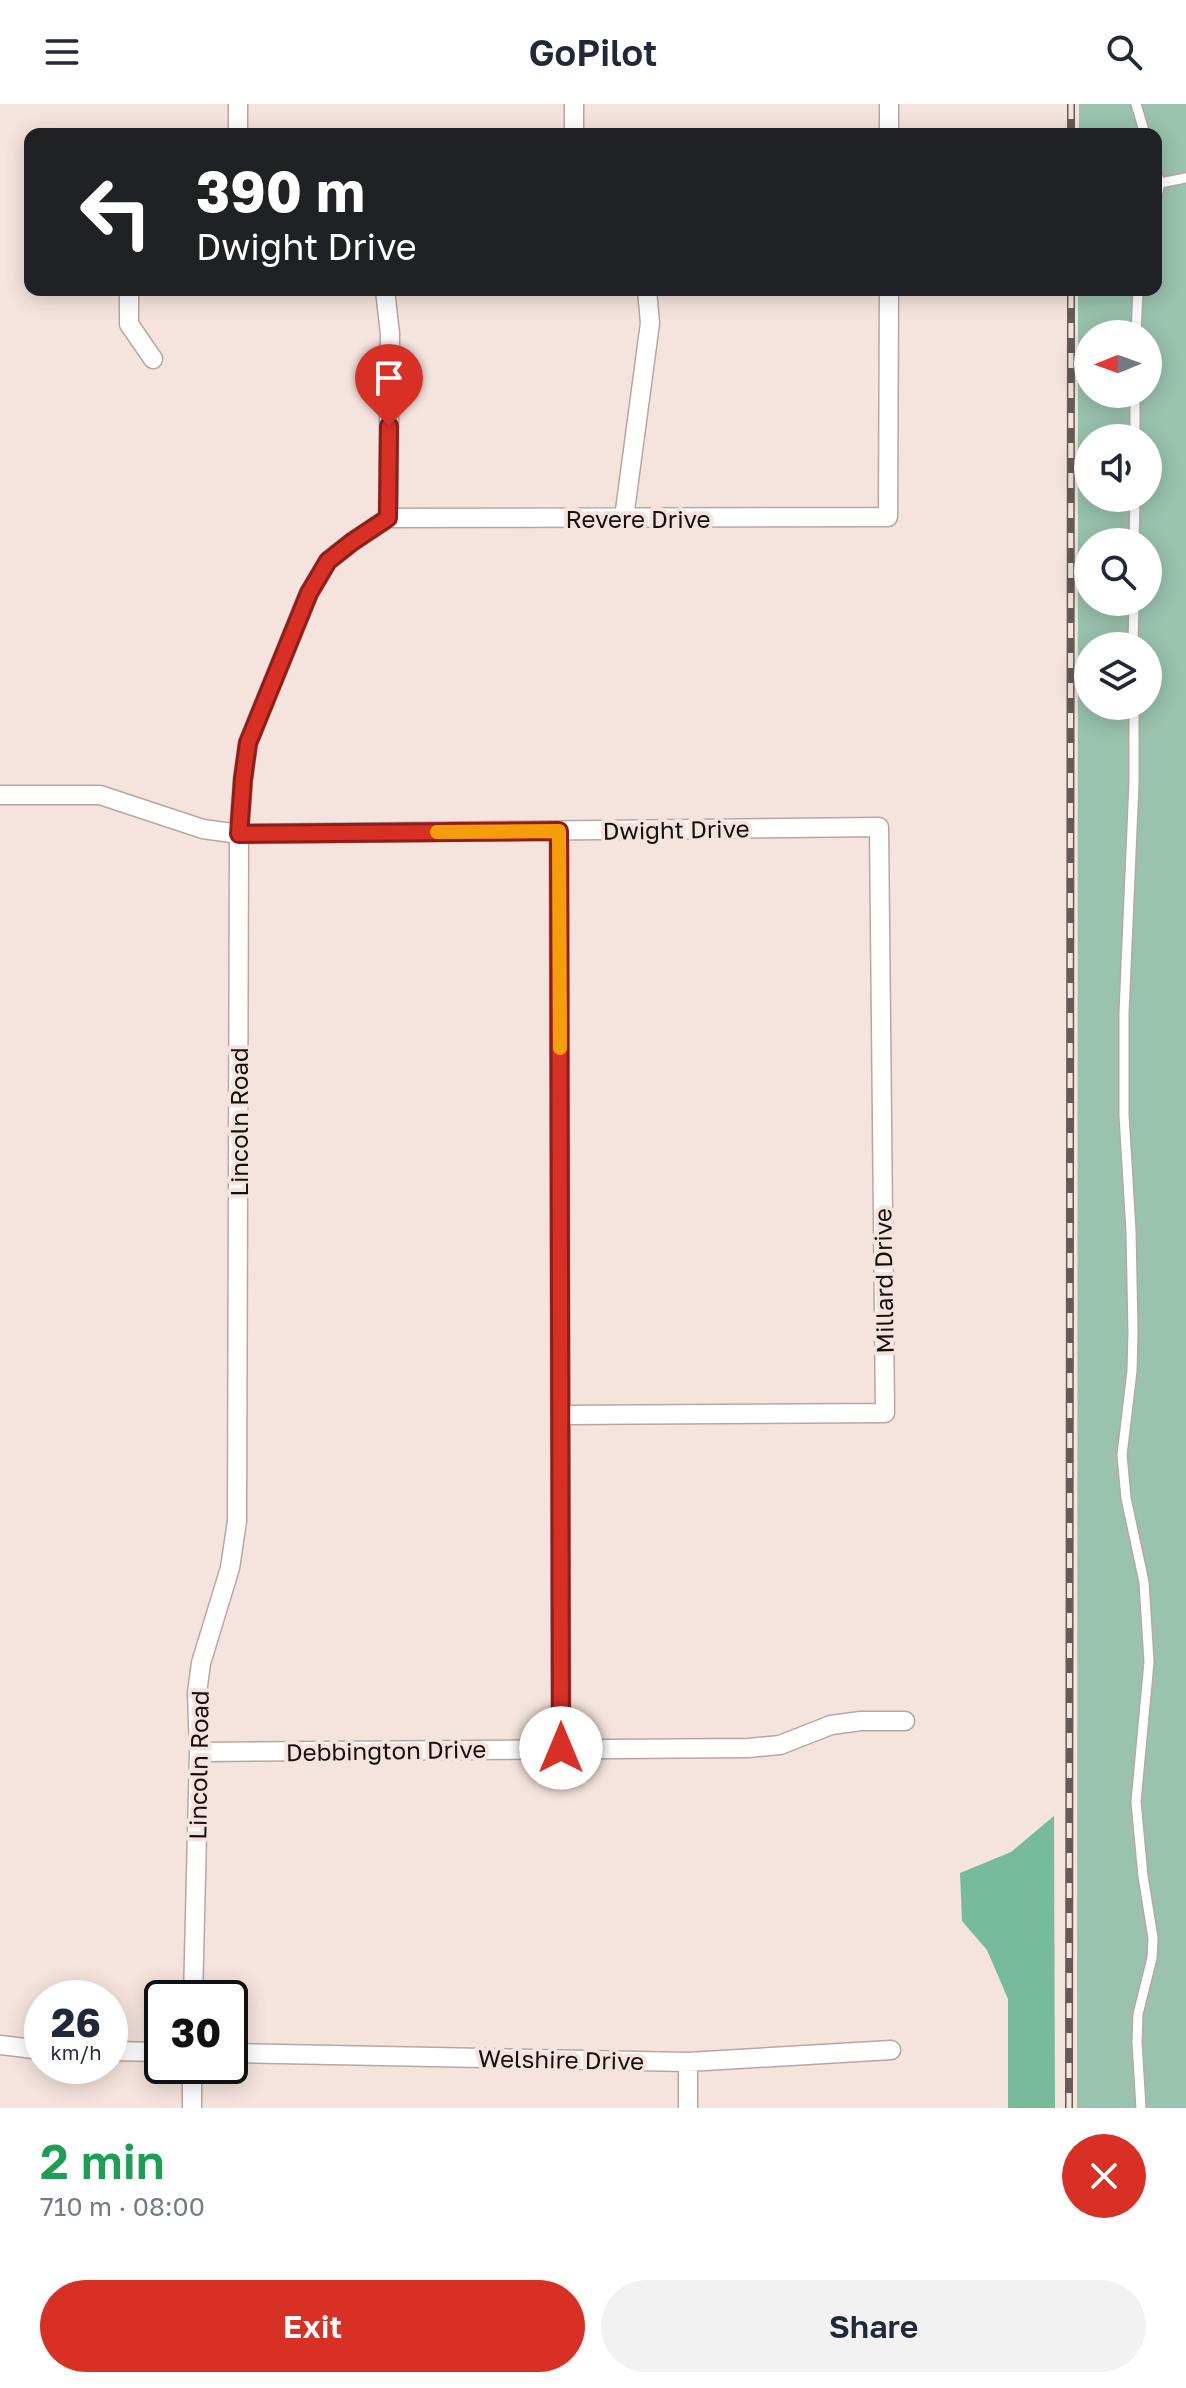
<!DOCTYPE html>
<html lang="en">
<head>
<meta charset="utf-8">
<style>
	:root { --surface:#fff; --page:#f2f2f3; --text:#1f2937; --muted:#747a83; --accent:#d93025 }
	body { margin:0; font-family:"Golos Text",sans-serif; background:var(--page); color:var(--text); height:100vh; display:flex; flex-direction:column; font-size:30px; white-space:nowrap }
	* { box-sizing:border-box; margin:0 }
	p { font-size:26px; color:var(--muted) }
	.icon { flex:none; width:44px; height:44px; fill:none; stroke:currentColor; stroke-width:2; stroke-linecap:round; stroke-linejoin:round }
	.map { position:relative; height:2004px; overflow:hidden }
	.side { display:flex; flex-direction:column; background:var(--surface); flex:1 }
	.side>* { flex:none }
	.guide { position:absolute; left:24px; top:24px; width:1138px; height:168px; border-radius:16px; box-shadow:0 4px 20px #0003; background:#202124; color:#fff; overflow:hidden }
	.needle { width:52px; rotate:269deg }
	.tools { position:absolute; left:1074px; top:216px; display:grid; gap:16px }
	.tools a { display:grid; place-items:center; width:88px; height:88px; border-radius:50%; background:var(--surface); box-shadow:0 4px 20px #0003; font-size:40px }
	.speed { position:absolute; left:24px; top:1876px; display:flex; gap:16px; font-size:40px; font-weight:700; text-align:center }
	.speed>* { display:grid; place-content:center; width:104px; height:104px; border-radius:50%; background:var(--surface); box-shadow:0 4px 20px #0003; line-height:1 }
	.speed small { font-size:20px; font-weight:400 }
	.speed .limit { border:4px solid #111; border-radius:12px; background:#fff; color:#111 }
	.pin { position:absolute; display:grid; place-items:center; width:68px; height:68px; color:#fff; margin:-82px -34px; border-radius:50% 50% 50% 0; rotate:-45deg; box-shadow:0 0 8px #0007 }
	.pin .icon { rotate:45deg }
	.me { position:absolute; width:88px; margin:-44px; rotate:0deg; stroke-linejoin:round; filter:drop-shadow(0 0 6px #0008) }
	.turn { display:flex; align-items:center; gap:28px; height:168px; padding:0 40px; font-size:36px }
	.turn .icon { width:104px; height:104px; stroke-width:2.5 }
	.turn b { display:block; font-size:56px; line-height:68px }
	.round { display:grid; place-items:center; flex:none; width:84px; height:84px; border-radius:42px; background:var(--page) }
	.head { display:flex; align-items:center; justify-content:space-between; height:136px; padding:0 40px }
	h1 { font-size:48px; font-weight:600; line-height:60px; color:#1e9e55 }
	.primary-button { display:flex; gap:16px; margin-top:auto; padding:16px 40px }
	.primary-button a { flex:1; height:92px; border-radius:48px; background:var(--accent); color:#fff; font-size:32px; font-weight:600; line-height:92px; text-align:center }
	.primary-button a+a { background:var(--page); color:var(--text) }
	header { display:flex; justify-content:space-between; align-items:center; height:104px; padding:0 40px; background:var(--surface); font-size:36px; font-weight:600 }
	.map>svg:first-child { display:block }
	.green { fill:#99c3ae; fill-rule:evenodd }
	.forest { fill:#76bc9c }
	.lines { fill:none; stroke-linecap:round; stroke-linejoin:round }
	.lane-casing { stroke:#b8a7a1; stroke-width:12 }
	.street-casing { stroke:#b8a7a1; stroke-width:21 }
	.lane { stroke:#fff; stroke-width:9 }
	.street { stroke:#fff; stroke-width:18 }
	.rail-casing { stroke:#655b57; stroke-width:8 }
	.rail { stroke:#f5e4dd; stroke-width:5; stroke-dasharray:15; stroke-linecap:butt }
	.route-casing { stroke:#8d1f18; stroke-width:20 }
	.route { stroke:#d93025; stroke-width:14 }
	.slow { stroke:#f59e0b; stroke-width:14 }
	.labels { text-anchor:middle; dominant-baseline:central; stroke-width:8; stroke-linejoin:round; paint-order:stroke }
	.street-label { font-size:24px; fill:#15100d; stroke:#f5e4dd }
</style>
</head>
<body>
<header><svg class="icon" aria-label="menu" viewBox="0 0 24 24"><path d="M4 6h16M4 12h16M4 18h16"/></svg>GoPilot<svg class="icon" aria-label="search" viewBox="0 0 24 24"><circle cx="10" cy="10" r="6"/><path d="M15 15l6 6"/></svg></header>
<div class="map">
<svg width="1186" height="2004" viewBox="0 0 1186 2004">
	<rect width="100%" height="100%" fill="#f5e4dd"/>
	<path class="green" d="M1079 0H1186V2004H1077L1078 186H1156V30H1079ZM1088 230H1148V290H1088ZM1088 334H1148V394H1088ZM1088 438H1148V498H1088ZM1088 542H1148V602H1088Z"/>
	<path class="forest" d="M1054 1712 1055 2004H1008V1895L987 1846 962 1817 960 1769 1011 1748Z"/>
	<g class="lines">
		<defs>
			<path id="lane" d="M1136 0 1145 30
				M1156 67 1160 79 1156 96
				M1160 79 1186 74
				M1136 230 1138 186
				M1135 334V290
				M1134 438 1135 394
				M1133 542 1134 498
				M1134 602V679L1124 909V1011L1131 1127 1133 1228 1132 1267 1122 1351 1126 1394 1144 1478 1149 1558 1136 1698 1143 1772 1153 1834 1152 1854 1138 1910 1137 1938 1141 2004"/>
			<path id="street" d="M238 0V30
				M574 0V30
				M889 30V0
				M129 186V220L153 255
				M385 186 390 230 388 414
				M388 414 888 413 889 186
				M624 414 650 219 647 186
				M0 691H100L203 725 239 730 879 723 885 1309 562 1311
				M559 727 561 1644
				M199 1648 748 1644 780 1641 831 1621 861 1617H905
				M193 1894 199 1648 197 1589 201 1559 230 1464 237 1417 239 730 243 675 248 639 309 489 328 457 352 438 388 414
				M0 1941 42 1946
				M110 1947 162 1948
				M230 1949 688 1958 891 1946
				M688 1958V2004
				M192 2004V1962"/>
		</defs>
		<use href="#lane" class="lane-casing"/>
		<use href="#street" class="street-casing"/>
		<use href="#lane" class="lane"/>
		<use href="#street" class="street"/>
		<defs>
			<path id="rail" d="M1071 0V30
				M1069 2004 1071 186"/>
		</defs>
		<use href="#rail" class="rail-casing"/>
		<use href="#rail" class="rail"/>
	</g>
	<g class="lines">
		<defs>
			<path id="route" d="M389 322 388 414 352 438 328 457 309 489 248 639 243 675 239 730 559 727 561 1644"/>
		</defs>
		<use href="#route" class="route-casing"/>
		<use href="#route" class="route"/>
		<path class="slow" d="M437 728 559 727 560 944"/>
	</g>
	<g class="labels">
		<g class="street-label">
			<text x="638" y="414">Revere Drive</text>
			<text transform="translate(676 725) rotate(-1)">Dwight Drive</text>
			<text transform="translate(238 1018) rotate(-90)">Lincoln Road</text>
			<text transform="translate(883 1177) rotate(-91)">Millard Drive</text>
			<text transform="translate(386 1646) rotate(-1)">Debbington Drive</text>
			<text transform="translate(198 1661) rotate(-89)">Lincoln Road</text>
			<text transform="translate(561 1955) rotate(1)">Welshire Drive</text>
		</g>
	</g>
</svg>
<div class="tools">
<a><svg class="needle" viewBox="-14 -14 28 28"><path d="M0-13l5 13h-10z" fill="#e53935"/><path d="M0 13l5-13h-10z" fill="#747a83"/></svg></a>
<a><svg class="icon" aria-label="sound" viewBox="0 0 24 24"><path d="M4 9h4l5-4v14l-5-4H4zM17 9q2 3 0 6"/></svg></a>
<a><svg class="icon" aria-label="search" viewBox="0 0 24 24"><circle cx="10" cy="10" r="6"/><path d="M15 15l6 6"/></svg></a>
<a><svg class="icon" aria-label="layers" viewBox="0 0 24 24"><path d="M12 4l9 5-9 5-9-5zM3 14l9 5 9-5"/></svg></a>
</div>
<div class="speed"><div>26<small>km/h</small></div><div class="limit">30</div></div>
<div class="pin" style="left:389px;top:322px;background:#d93025"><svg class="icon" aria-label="arrive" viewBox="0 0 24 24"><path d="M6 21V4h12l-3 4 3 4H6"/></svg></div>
<svg class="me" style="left:561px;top:1644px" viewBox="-20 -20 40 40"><circle r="19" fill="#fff"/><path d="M0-13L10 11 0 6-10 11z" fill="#d93025"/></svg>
<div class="guide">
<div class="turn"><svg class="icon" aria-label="left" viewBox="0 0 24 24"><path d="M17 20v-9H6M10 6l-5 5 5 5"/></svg><div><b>390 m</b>Dwight Drive</div></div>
</div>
</div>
<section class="side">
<div class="head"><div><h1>2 min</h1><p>710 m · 08:00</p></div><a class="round" style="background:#d93025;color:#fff"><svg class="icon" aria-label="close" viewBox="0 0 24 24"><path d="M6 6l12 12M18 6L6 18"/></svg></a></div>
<div class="primary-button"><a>Exit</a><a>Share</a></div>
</section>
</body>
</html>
